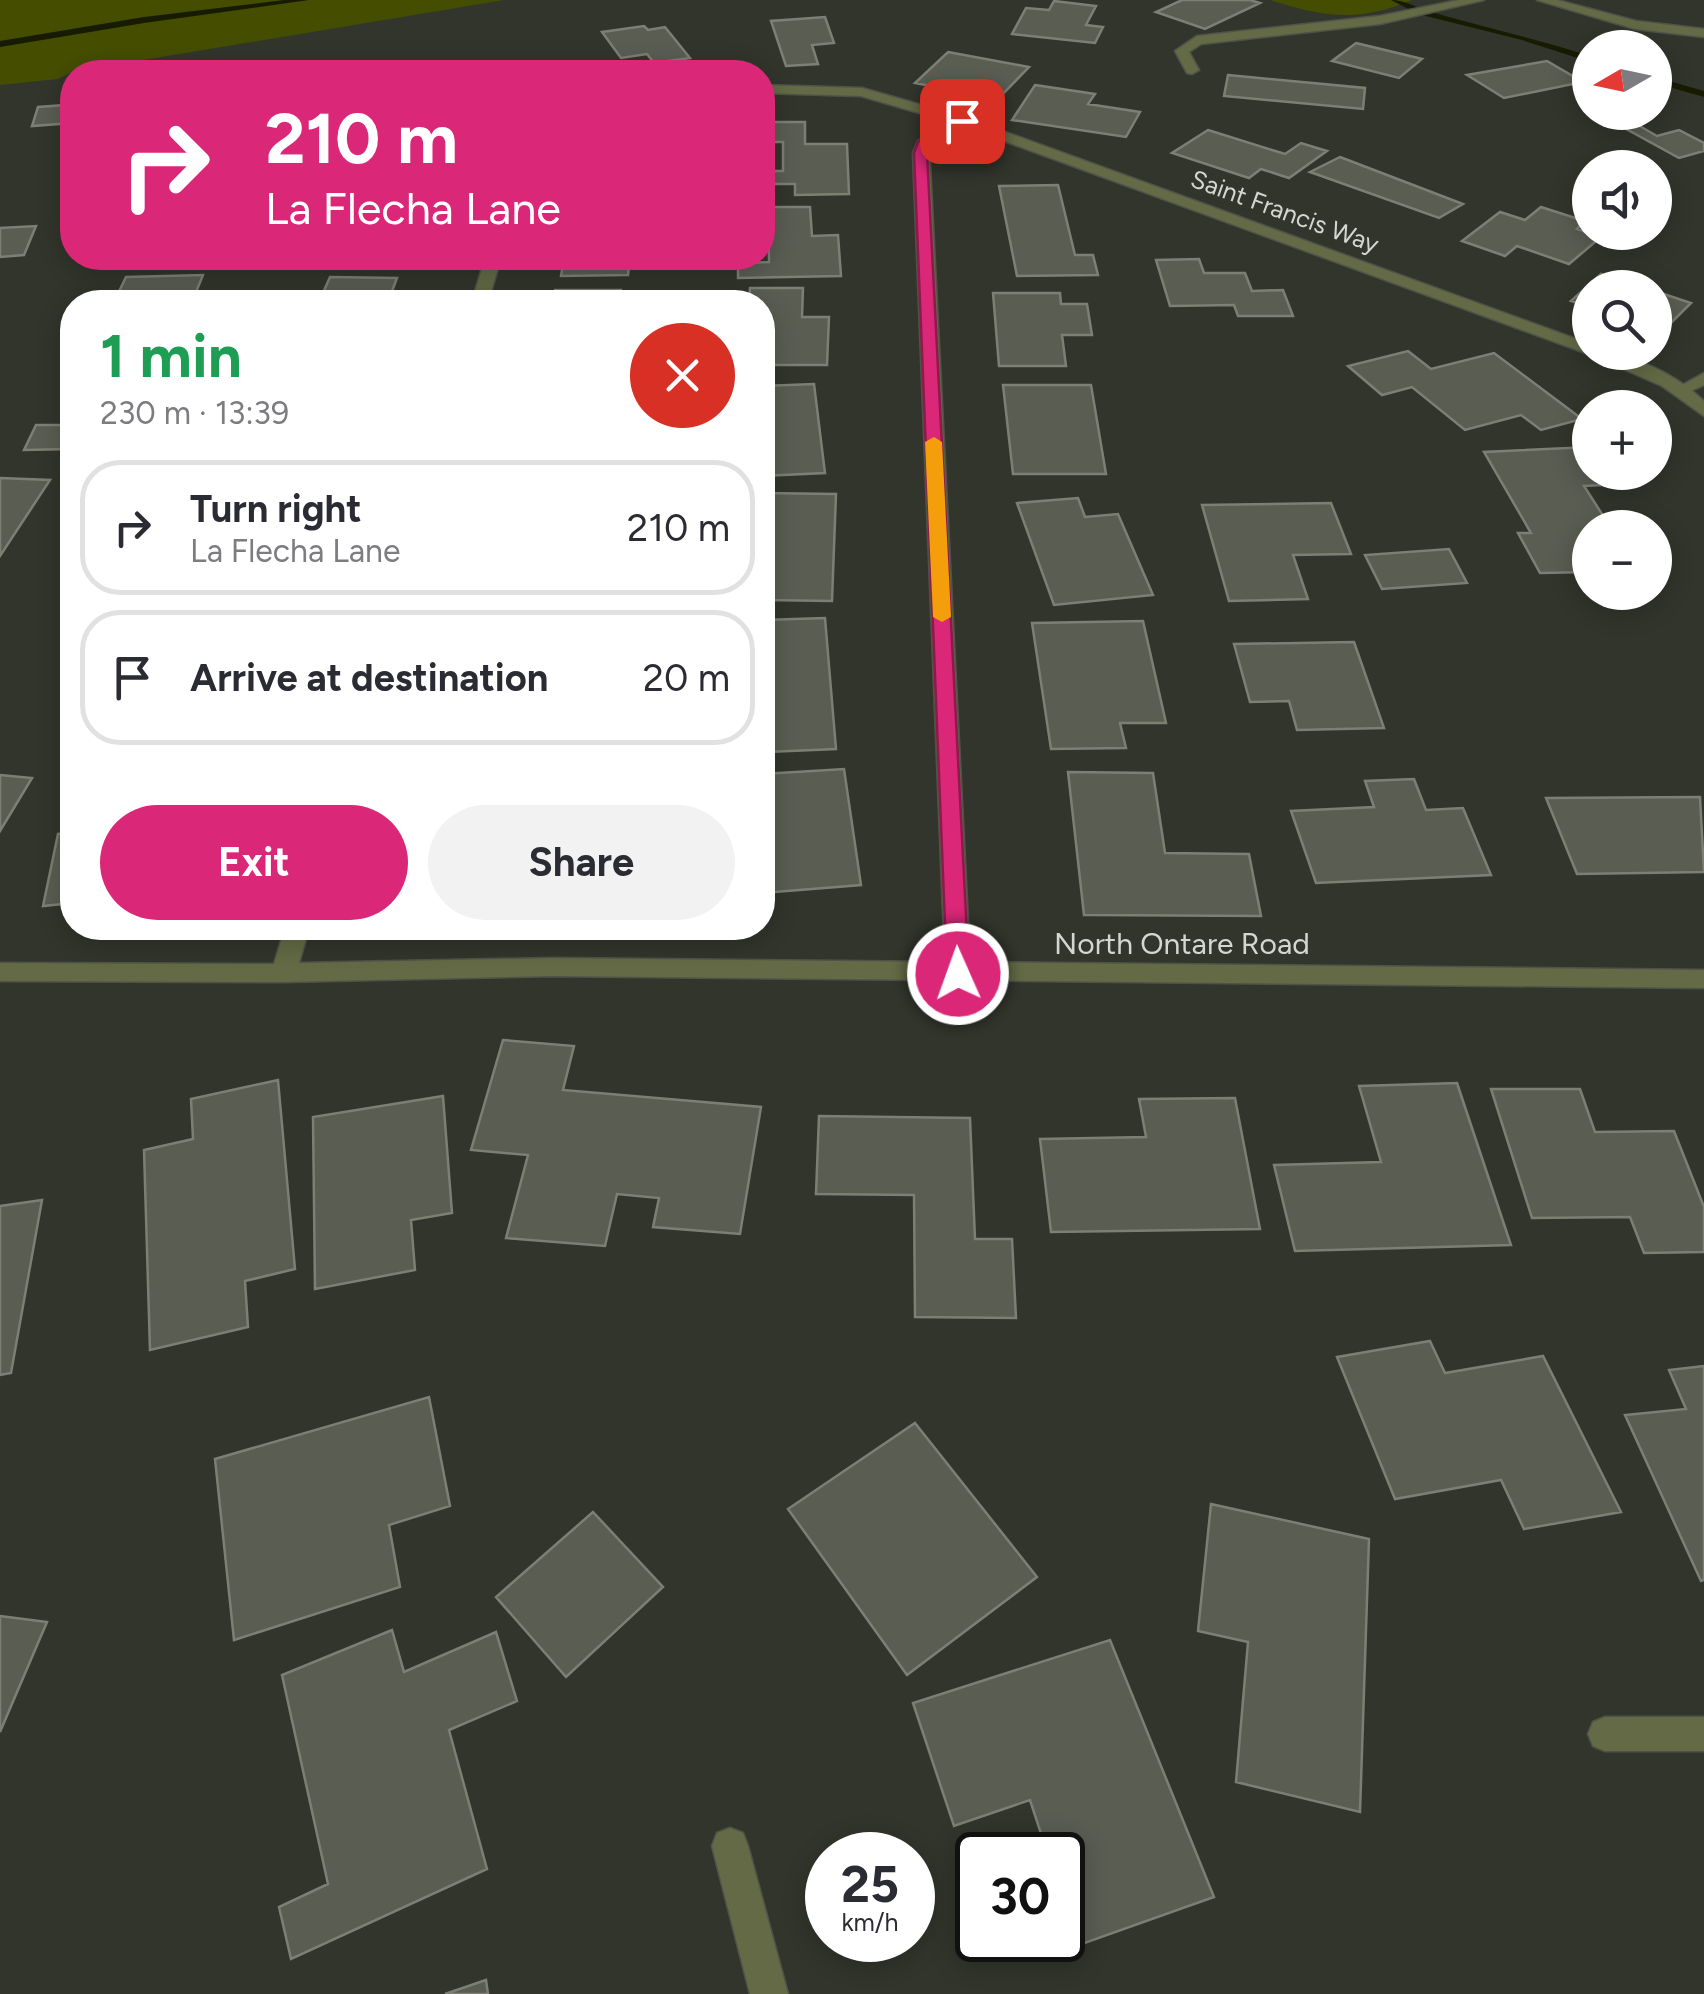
<!DOCTYPE html>
<html lang="en">
<head>
<meta charset="utf-8">
<style>
	:root { --surface:#fff; --page:#f2f2f3; --text:#2b2b33; --muted:#7c7c81; --line:#e1e1e2; --accent:#db2777 }
	body { margin:0; font-family:Figtree,sans-serif; background:var(--page); color:var(--text); height:100vh; display:flex; flex-direction:column; font-size:38px; white-space:nowrap }
	* { box-sizing:border-box; margin:0 }
	p { font-size:32px; color:var(--muted) }
	.icon { flex:none; width:55px; height:55px; fill:none; stroke:currentColor; stroke-width:2; stroke-linecap:round; stroke-linejoin:round }
	.map { position:relative; flex:1; overflow:hidden }
	.details { position:absolute; left:60px; top:290px; width:715px; height:650px; display:flex; flex-direction:column; background:var(--surface); border-radius:40px; box-shadow:0 5px 25px #0003 }
	.details>* { flex:none }
	.banner { position:absolute; left:60px; top:60px; width:715px; height:210px; border-radius:40px; box-shadow:0 5px 25px #0003; background:#db2777; color:#fff; overflow:hidden }
	.needle { width:65px; rotate:261deg }
	.controls { position:absolute; left:1572px; top:30px; display:grid; gap:20px }
	.controls a { display:grid; place-items:center; width:100px; height:100px; border-radius:50%; background:var(--surface); box-shadow:0 5px 25px #0003; font-size:50px }
	.speed { position:absolute; left:805px; top:1832px; display:flex; gap:20px; font-size:50px; font-weight:700; text-align:center }
	.speed>* { display:grid; place-content:center; width:130px; height:130px; border-radius:50%; background:var(--surface); box-shadow:0 5px 25px #0003; line-height:1 }
	.speed small { font-size:25px; font-weight:400 }
	.speed .limit { border:5px solid #111; border-radius:15px; background:#fff; color:#111 }
	.pin { position:absolute; display:grid; place-items:center; width:85px; height:85px; color:#fff; margin:-42px; border-radius:20px; box-shadow:0 5px 15px #0006 }
	.me { position:absolute; width:110px; margin:-55px; rotate:358deg; stroke-linejoin:round; filter:drop-shadow(0 0 8px #0008) }
	.turn { display:flex; align-items:center; gap:35px; height:210px; padding:0 40px; font-size:45px }
	.turn .icon { width:130px; height:130px; stroke-width:2.5 }
	.turn b { display:block; font-size:70px; line-height:85px }
	.round { display:grid; place-items:center; flex:none; width:105px; height:105px; border-radius:52px; background:var(--page) }
	.summary { display:flex; align-items:center; justify-content:space-between; height:170px; padding:0 40px }
	h1 { font-size:60px; font-weight:700; line-height:75px; color:#1e9e55 }
	.cta { display:flex; gap:20px; margin-top:auto; padding:20px 40px }
	.cta a { flex:1; height:115px; border-radius:60px; background:var(--accent); color:#fff; font-size:40px; font-weight:700; line-height:115px; text-align:center }
	.cta a+a { background:var(--page); color:var(--text) }
	ul { padding:0; list-style:none }
	li { display:flex; align-items:center; gap:30px; height:135px; margin:0 20px 15px; padding:0 20px; border:5px solid var(--line); border-radius:40px }
	li div { flex:1 }
	li b { display:block; font-size:38px }
	li em { font-style:normal }
	.map>svg:first-child { display:block }
	.green { fill:#454e00 }
	.lines { fill:none; stroke-linecap:round; stroke-linejoin:round }
	.stream { fill:#171c00; fill-rule:evenodd }
	.building { fill:#5a5d52; stroke:#7d7f74; stroke-width:2.5 }
	.lane-casing { stroke:#4f5249; stroke-width:3 }
	.street-casing { stroke:#4f5249; stroke-width:3 }
	.lane { fill:#636a45; fill-rule:evenodd }
	.street { fill:#636a45; fill-rule:evenodd }
	.route { fill:#db2777; stroke:#8e194d; stroke-width:2.5 }
	.slow { fill:#f59e0b }
	.labels { text-anchor:middle; dominant-baseline:central; stroke-width:10; stroke-linejoin:round; paint-order:stroke }
	.far-street-label { font-size:25px; fill:#d5d6d0; stroke:#32352b }
	.street-label { font-size:30px; fill:#d5d6d0; stroke:#32352b }
</style>
</head>
<body>
<div class="map">
<svg width="1704" height="1994" viewBox="0 0 1704 1994">
	<rect width="100%" height="100%" fill="#32352b"/>
	<path class="green" d="M0 0H504L72 72 58 79 0 85Z
		M1270 0H1412C1358 23 1324 17 1270 0Z"/>
	<g class="lines">
		<path class="stream" d="M284 0H309L144 23 0 47V41L144 17Z
			M1391 0C1405 0 1415 7 1428 11 1482 27 1537 39 1590 56V62L1522 40 1418 14Z
			M1655 77 1704 91V97L1655 83Z"/>
	</g>
	<path class="building" d="M1182 0H1250L1260 3 1205 29 1156 12Z
		M1054 1 1096 6 1086 25 1103 27 1095 43 1012 34 1026 8 1049 10Z
		M825 17 834 43 812 45 818 64 786 66 771 21Z
		M644 26 648 30 665 27 690 58 654 63 647 54 621 58 602 32Z
		M1356 43 1422 59 1399 78 1332 61Z
		M948 52 1029 67 998 99 915 83Z
		M1547 61 1583 82 1504 98 1467 75Z
		M523 62 528 67 552 62 564 72H503L498 68Z
		M1228 75 1365 88 1363 109 1224 96Z
		M1035 85 1095 94 1088 104 1140 112 1126 137 1012 120Z
		M72 98V123L32 126 38 107 65 105 67 99Z
		M1631 121 1657 136 1679 130 1704 143V151L1679 158 1619 125Z
		M762 122H805V144H847L849 194 795 195V184H763V171H783V142H762Z
		M1208 130 1285 154 1301 143 1327 151 1289 178 1261 169 1249 178 1172 153Z
		M1340 157 1463 204 1439 218 1310 172Z
		M1058 185 1075 255H1093L1098 275 1017 276 999 186Z
		M768 207H810L812 236 838 235 841 276 738 278V263L769 262Z
		M1541 207 1585 221 1577 229 1601 237 1569 264 1517 246 1505 256 1462 241 1500 212 1525 220Z
		M36 226 24 255 0 257V228Z
		M564 258H653H630L628 275 561 276Z
		M1199 259 1204 273H1245L1252 291 1283 290 1293 316H1238L1234 305 1170 306 1156 260Z
		M1601 274 1644 288H1590V307L1571 301Z
		M203 275 192 302H114L126 277Z
		M330 277 397 278 388 302H319Z
		M750 288H803L802 317H829L827 365H762V302H749Z
		M555 290H621L619 302H552Z
		M1655 291 1691 303 1662 332 1655 329Z
		M993 293H1060L1061 304H1087L1092 335H1062L1066 366H999Z
		M1408 351 1431 369 1494 353 1582 419 1541 430 1521 415 1465 430 1412 387 1382 395 1348 366Z
		M814 384 825 473 762 476V386Z
		M1003 385H1091L1106 474H1013Z
		M72 401V449L24 450 36 425H62Z
		M1590 447V472H1615L1623 484 1584 486 1611 528H1590V572L1540 573 1518 533H1531L1484 452Z
		M0 478 50 480 0 556Z
		M762 493 836 494 832 601 764 600Z
		M1078 498 1085 517 1118 514 1153 595 1054 605 1017 503Z
		M1331 503 1351 554 1293 555 1308 599 1229 601 1202 505Z
		M1449 549 1467 583 1382 589 1365 555Z
		M825 618 836 749 768 752 767 717 762 718V620Z
		M1143 621 1166 723H1120L1126 748 1051 749 1032 623Z
		M1354 642 1384 728 1297 730 1289 701 1250 702 1234 644Z
		M844 769 861 885 762 893V774Z
		M1068 772 1153 773 1165 853 1249 854 1261 916 1084 915Z
		M0 775 32 778 0 831Z
		M1414 779 1426 810 1463 808 1491 875 1316 883 1291 811 1374 807 1365 781Z
		M1700 797 1704 872 1577 874 1546 798Z
		M72 833V903L43 906 58 834Z
		M503 1040 574 1046 563 1090 761 1107 740 1234 653 1227 659 1198 617 1194 605 1246 506 1238 528 1155 471 1150Z
		M278 1080 295 1269 245 1281 248 1327 150 1350 144 1150 193 1139 191 1099Z
		M1457 1083 1511 1245 1295 1251 1274 1165 1381 1162 1359 1086Z
		M1491 1089H1580L1595 1132 1674 1131 1704 1207V1252L1644 1253 1630 1217 1532 1218Z
		M443 1096 452 1213 411 1220 415 1270 315 1289 313 1117Z
		M1235 1098 1260 1229 1051 1232 1040 1139 1146 1137 1139 1099Z
		M819 1116 970 1118 975 1239H1012L1016 1318 915 1317 914 1195 816 1194Z
		M42 1200 11 1373 0 1375V1206Z
		M1430 1341 1445 1373 1543 1356 1621 1512 1524 1529 1501 1480 1395 1499 1337 1357Z
		M1704 1366V1580L1701 1581 1625 1415 1686 1409 1669 1370Z
		M429 1397 450 1506 389 1525 400 1587 234 1640 215 1459Z
		M915 1423 1037 1577 907 1675 788 1509Z
		M1211 1504 1369 1539 1360 1812 1236 1782 1248 1642 1198 1631Z
		M593 1512 663 1587 566 1677 496 1597Z
		M0 1616 47 1622 0 1732Z
		M392 1630 404 1672 496 1632 517 1701 449 1730 487 1869 291 1959 279 1907 328 1884 282 1675Z
		M1110 1640 1214 1897 1079 1945 1062 1896V1855H1048L1030 1800 954 1826 913 1703Z
		M486 1980 488 1994H445Z"/>
	<g class="lines">
		<defs>
			<path id="lane" d="M1459 0H1484L1380 24 1201 44 1189 52 1199 70 1192 74 1187 73 1175 51 1197 36 1380 16Z
				M1704 373V385L1684 394 1675 389Z"/>
			<path id="street" d="M1537 0H1557L1636 21 1704 29V37L1635 29Z
				M762 85 862 88 967 118 1590 344V352C1631 352 1674 373 1704 401V416L1662 386 1591 355 963 126 929 146 970 962 1704 970V988L553 976 284 982 0 981V963L274 964 285 928H309L299 963 553 958 945 962 913 153 918 141 950 122 861 96 762 93Z
				M485 258H501L488 302H472Z
				M1605 1717H1704V1751H1605L1593 1746 1588 1734 1593 1722Z
				M730 1828 743 1833 748 1846 788 1994H750L712 1846 717 1833Z"/>
		</defs>
		<use href="#lane" class="lane-casing"/>
		<use href="#street" class="street-casing"/>
		<use href="#lane" class="lane"/>
		<use href="#street" class="street"/>
	</g>
	<path class="route" d="M957 118 968 121 929 146 927 153 969 974 958 983 947 974 914 153 918 142Z"/>
	<path class="slow" d="M934 437 942 442 951 617 942 622 933 617 925 442Z"/>
	<g class="labels">
		<g class="far-street-label">
			<text transform="translate(1285 211) rotate(20)">Saint Francis Way</text>
		</g>
		<g class="street-label">
			<text x="1182" y="943">North Ontare Road</text>
		</g>
	</g>
</svg>
<div class="controls">
<a><svg class="needle" viewBox="-14 -14 28 28"><path d="M0-13l5 13h-10z" fill="#e53935"/><path d="M0 13l5-13h-10z" fill="#7c7c81"/></svg></a>
<a><svg class="icon" aria-label="sound" viewBox="0 0 24 24"><path d="M4 9h4l5-4v14l-5-4H4zM17 9q2 3 0 6"/></svg></a>
<a><svg class="icon" aria-label="search" viewBox="0 0 24 24"><circle cx="10" cy="10" r="6"/><path d="M15 15l6 6"/></svg></a>
<a>+</a>
<a>−</a>
</div>
<div class="speed"><div>25<small>km/h</small></div><div class="limit">30</div></div>
<div class="pin" style="left:962px;top:121px;background:#d93025"><svg class="icon" aria-label="arrive" viewBox="0 0 24 24"><path d="M6 21V4h12l-3 4 3 4H6"/></svg></div>
<svg class="me" style="left:958px;top:974px" viewBox="-20 -20 40 40"><circle r="17" fill="#db2777" stroke="#fff" stroke-width="3"/><path d="M0-11L8 9 0 5-8 9z" fill="#fff"/></svg>
<div class="banner">
<div class="turn"><svg class="icon" aria-label="right" viewBox="0 0 24 24"><path d="M7 20v-9h11M14 6l5 5-5 5"/></svg><div><b>210 m</b>La Flecha Lane</div></div>
</div>
<section class="details">
<div class="summary"><div><h1>1 min</h1><p>230 m · 13:39</p></div><a class="round" style="background:#d93025;color:#fff"><svg class="icon" aria-label="close" viewBox="0 0 24 24"><path d="M6 6l12 12M18 6L6 18"/></svg></a></div>
<ul>
<li><svg class="icon" aria-label="right" viewBox="0 0 24 24"><path d="M7 20v-9h11M14 6l5 5-5 5"/></svg><div><b>Turn right</b><p>La Flecha Lane</p></div><em>210 m</em></li>
<li><svg class="icon" aria-label="arrive" viewBox="0 0 24 24"><path d="M6 21V4h12l-3 4 3 4H6"/></svg><div><b>Arrive at destination</b></div><em>20 m</em></li>
</ul>
<div class="cta"><a>Exit</a><a>Share</a></div>
</section>
</div>
</body>
</html>
